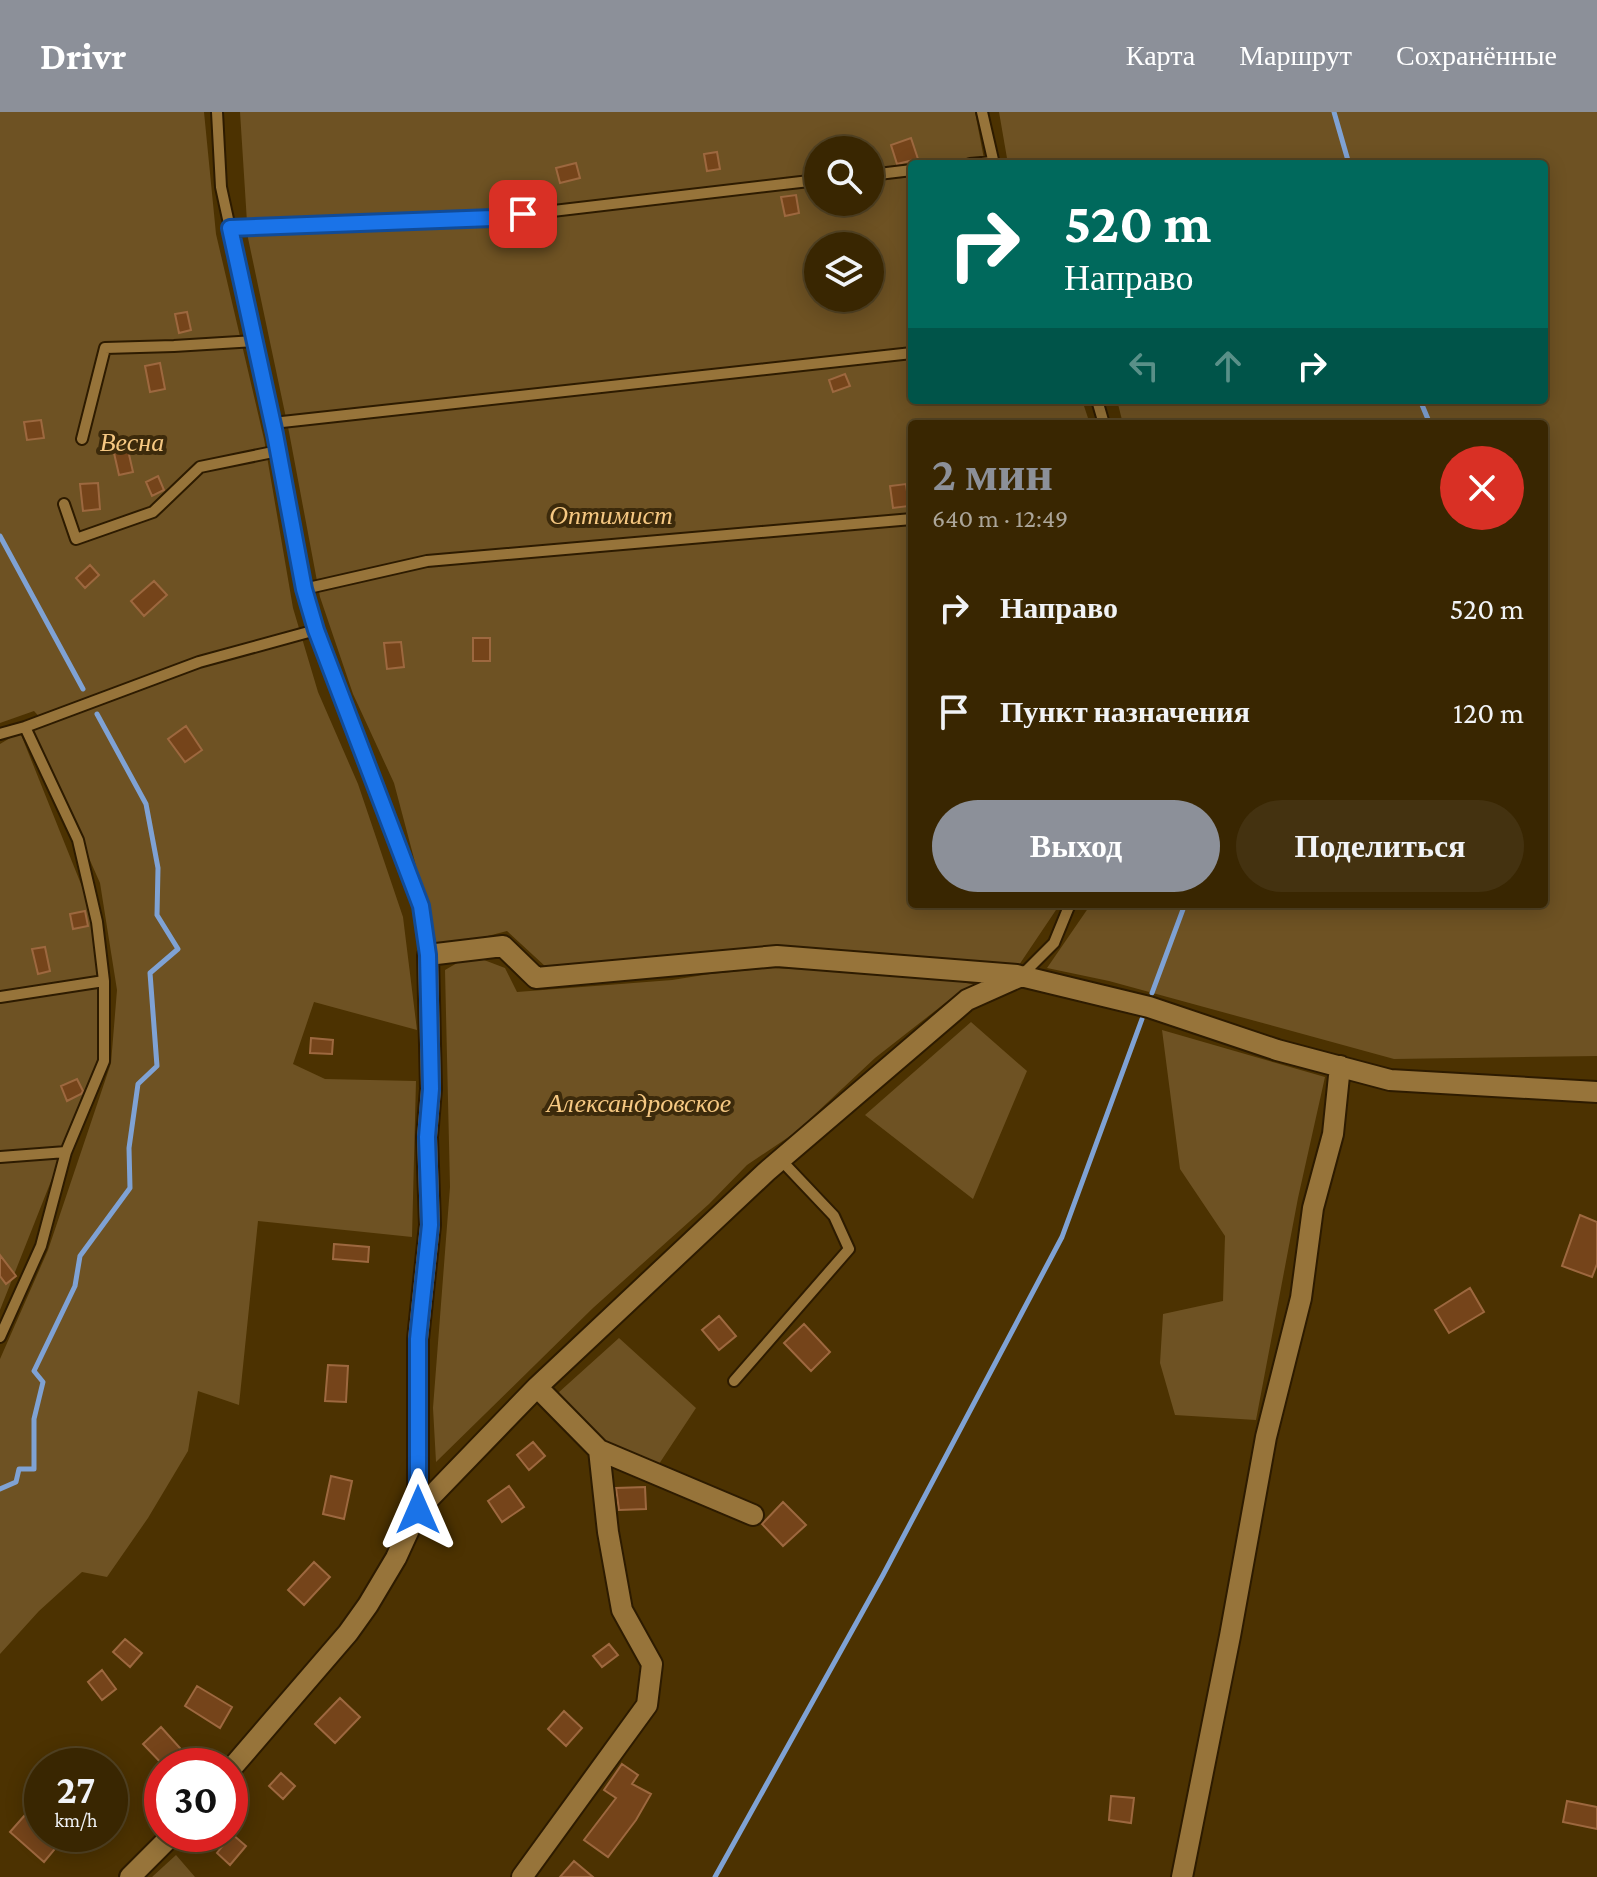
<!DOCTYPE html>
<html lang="ru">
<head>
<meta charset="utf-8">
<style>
	:root { --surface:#392601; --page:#443210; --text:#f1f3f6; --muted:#aba599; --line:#534323; --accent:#8c9099 }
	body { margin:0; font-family:"Crimson Pro",serif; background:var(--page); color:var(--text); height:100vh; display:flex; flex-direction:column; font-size:30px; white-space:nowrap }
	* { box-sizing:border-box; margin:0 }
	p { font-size:26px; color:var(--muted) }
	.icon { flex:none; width:44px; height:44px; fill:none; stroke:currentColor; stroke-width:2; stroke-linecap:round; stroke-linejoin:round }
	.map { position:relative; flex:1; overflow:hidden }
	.side { position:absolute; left:908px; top:308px; width:640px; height:488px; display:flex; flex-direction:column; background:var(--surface); border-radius:8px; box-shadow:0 4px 20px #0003,0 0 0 2px var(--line) }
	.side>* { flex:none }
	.banner { position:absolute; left:908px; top:48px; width:640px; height:244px; border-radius:8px; box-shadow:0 4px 20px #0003,0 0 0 2px var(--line); background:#00695c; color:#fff; overflow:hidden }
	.controls { position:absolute; left:804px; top:24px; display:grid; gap:16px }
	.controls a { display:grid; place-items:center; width:80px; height:80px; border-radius:50%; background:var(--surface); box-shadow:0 4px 20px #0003,0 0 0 2px var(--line); font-size:40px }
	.speed { position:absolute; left:24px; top:1636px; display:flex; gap:16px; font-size:40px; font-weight:700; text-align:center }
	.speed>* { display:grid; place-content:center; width:104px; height:104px; border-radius:50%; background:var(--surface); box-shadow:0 4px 20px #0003,0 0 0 2px var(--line); line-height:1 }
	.speed small { font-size:20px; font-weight:400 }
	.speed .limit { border:12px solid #d22; background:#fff; color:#111 }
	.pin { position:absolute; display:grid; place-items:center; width:68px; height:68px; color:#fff; margin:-34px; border-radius:16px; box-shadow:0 4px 12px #0006 }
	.me { position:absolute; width:88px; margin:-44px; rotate:0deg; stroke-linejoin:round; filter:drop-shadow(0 0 6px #0008) }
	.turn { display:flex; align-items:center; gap:28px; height:168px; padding:0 24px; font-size:36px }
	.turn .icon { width:104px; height:104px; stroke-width:2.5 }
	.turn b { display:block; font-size:56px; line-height:68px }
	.lanes { display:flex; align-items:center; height:76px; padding:0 24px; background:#0003; justify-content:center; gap:40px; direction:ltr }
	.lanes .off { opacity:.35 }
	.round { display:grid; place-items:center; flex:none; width:84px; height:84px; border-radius:42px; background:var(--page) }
	.head { display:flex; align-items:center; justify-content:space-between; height:136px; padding:0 24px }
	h1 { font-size:48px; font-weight:600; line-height:60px; color:var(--accent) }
	.cta { display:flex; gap:16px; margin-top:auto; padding:16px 24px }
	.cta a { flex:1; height:92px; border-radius:48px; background:var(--accent); color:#fff; font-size:32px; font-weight:600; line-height:92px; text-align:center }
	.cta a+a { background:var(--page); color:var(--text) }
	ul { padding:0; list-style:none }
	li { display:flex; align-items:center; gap:24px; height:104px; padding:0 24px }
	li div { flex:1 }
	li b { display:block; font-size:30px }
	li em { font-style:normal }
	header { display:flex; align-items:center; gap:48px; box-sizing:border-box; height:112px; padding:0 40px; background:var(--accent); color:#fff }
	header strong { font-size:38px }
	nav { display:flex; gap:44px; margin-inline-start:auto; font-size:28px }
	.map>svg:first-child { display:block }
	.green { fill:#6e5223; fill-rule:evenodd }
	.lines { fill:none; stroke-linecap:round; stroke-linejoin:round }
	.stream { stroke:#7fa2d4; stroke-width:5 }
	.building { fill:#75441a; stroke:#9d683f; stroke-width:2 }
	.service-casing { stroke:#2d1b00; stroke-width:14 }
	.minor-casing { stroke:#2d1b00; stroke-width:24 }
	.service { stroke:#97743a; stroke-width:10 }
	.minor { stroke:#97743a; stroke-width:20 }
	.route-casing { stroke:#114b97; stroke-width:20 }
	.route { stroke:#1a73e8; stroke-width:14 }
	.labels { text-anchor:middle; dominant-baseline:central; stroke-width:8; stroke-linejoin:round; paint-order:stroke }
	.park-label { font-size:26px; font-style:italic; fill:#f6c882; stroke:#3c2a0b }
</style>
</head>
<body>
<header>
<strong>Drivr</strong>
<nav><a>Карта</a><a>Маршрут</a><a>Сохранённые</a></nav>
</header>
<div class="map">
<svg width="1597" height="1765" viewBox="0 0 1597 1765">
	<rect width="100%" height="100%" fill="#4c3201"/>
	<path class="green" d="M0 0H204L216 122 264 327 293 496 318 580 358 672 403 805 417 918 314 890 293 952 325 967 416 969 412 1125 258 1109 239 1293 198 1279 188 1339 148 1406 107 1465 82 1460 39 1499 0 1542V1247L48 1138 111 951 117 878 100 771 32 617 44 610 34 599 0 611Z
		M240 0H975L985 52H912V288H1082L1090 312H912V792H1060L1019 853 781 835 546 855 507 819 438 837 394 671 353 582 320 485 289 320 248 126ZM818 38H870V90H818ZM818 134H870V186H818Z
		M999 0H1597V944L1394 947 1109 869 1047 856 1091 792H1544V312H1123L1117 288H1544V52H1008Z
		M20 620 91 797 99 873 97 953 0 1198V632Z
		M471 843 505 856 517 880 672 868 710 862 772 856 928 863 981 874 949 888 875 946 796 1020 747 1053 709 1092 593 1196 436 1350 433 1296 450 1075 445 858Z
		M971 910 1027 959 973 1087 865 1003Z
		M1162 918 1325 965 1298 1086 1256 1308 1175 1303 1160 1251 1163 1202 1223 1189 1225 1124 1180 1057Z
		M619 1226 696 1296 657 1355 612 1336 558 1281Z
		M176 1743 195 1765H152Z"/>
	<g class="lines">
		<path class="stream" d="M1334 0 1349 52
			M1420 288 1430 312
			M0 424 83 577
			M1152 881 1185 792
			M0 1377 16 1370 19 1357H34V1307L43 1270 34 1259 75 1174 80 1144 130 1076 129 1036 138 972 157 954 150 861 178 837 157 803 158 756 146 692 97 602
			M715 1765 883 1463 1062 1125 1142 907"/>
	</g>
	<path class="building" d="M911 26 918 47 897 52 891 33Z
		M717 40 720 57 707 59 704 42Z
		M576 51 580 66 560 71 556 56Z
		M796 83 799 101 785 104 781 85Z
		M187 200 191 218 179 221 175 202Z
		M160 251 165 277 150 280 145 254Z
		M845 262 850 274 833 280 829 268Z
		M41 308 44 326 27 328 24 310Z
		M128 338 133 360 119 363 114 341Z
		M158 364 164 378 152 384 146 370Z
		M98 371 100 397 83 399 80 372Z
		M906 372 909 394 893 396 890 374Z
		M90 453 99 463 85 476 76 466Z
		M154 469 167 483 144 504 131 489Z
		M473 526H490V549H473Z
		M401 530 404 555 387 557 384 531Z
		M186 614 202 638 185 650 168 627Z
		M85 799 88 814 73 817 70 802Z
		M45 835 50 859 38 862 32 837Z
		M311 926 333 928 332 942 310 941Z
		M77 967 83 979 81 982 67 989 61 974Z
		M1580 1103 1597 1110V1152L1592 1165 1562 1154Z
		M334 1132 369 1135 368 1150 333 1147Z
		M0 1143 16 1164 6 1172 0 1164Z
		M1470 1176 1484 1200 1449 1221 1435 1198Z
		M719 1204 736 1224 719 1238 702 1218Z
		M804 1212 830 1240 811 1259 784 1231Z
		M328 1253 348 1254 346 1290 325 1289Z
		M533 1330 545 1344 529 1358 517 1343Z
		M331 1364 352 1369 344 1407 323 1402Z
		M509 1374 524 1395 502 1410 488 1389Z
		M645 1375 646 1397 619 1398 616 1376Z
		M783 1390 806 1413 783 1434 762 1412Z
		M314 1450 330 1465 304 1493 288 1478Z
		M125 1527 142 1541 130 1555 113 1540Z
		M609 1532 618 1543 602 1555 593 1544Z
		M102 1558 116 1577 102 1588 88 1570Z
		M197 1574 232 1595 220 1616 185 1594Z
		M340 1586 360 1605 335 1631 315 1612Z
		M564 1599 582 1616 566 1634 548 1617Z
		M161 1615 188 1645 178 1654H164L143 1632Z
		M622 1652 638 1663 632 1672 651 1682 636 1708 608 1745 584 1728 616 1686 604 1678Z
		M281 1661 295 1674 283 1687 269 1674Z
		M1111 1684 1134 1686 1131 1711 1109 1708Z
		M1567 1689 1597 1695V1717L1563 1710Z
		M25 1703 42 1718V1722H47L59 1732 44 1750 10 1720Z
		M232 1722 246 1734 230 1753 217 1741Z
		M574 1749 593 1765H560Z"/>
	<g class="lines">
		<defs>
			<path id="service" d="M217 0 221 75 275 322 304 477 316 518
				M982 0 994 52
				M970 52 993 50
				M870 63 912 58
				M230 116 493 106 818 68
				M1097 288 1104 312
				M273 311 912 241
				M82 327 105 236 174 234 255 229
				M64 392 76 427 153 400 200 355 278 339
				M304 477 427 449 912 407
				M25 615 78 728 97 810 104 869
				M0 622 25 615 199 550 316 518 421 794 428 843
				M1021 864 1054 831 1070 792
				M0 885 104 869V949L66 1040 41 1134 0 1225
				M0 1045 66 1040
				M734 1269 849 1137 834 1104 780 1047"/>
			<path id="minor" d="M537 1275 599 1338 753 1403
				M418 1398V1227L430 1113 427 1025 431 977 428 843 503 834 536 866 777 844 1017 863
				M230 1658 348 1521 368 1493 396 1446 418 1398 537 1275 766 1060 967 888 1021 864 1149 895 1277 938 1390 968 1597 980
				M130 1765 173 1722
				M522 1765 647 1593 652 1552 622 1498 608 1420 599 1338
				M1182 1765 1230 1524 1266 1325 1301 1186 1313 1096 1333 1022 1340 954"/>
		</defs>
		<use href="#service" class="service-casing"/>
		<use href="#minor" class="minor-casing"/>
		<use href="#service" class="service"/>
		<use href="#minor" class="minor"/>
	</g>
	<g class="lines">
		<defs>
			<path id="route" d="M418 1398V1227L430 1113 427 1025 431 977 428 843 421 794 316 518 304 477 275 322 230 116 493 106 523 102"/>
		</defs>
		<use href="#route" class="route-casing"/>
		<use href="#route" class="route"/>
	</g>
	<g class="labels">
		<g class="park-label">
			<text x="132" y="330">Весна</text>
			<text x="611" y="403">Оптимист</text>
			<text x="639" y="991">Александровское</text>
		</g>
	</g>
</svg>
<div class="controls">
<a><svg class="icon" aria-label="search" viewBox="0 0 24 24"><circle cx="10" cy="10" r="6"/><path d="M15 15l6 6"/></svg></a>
<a><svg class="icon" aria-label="layers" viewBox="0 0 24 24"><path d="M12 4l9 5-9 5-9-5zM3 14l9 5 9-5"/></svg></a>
</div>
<div class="speed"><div>27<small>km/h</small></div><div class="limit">30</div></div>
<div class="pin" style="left:523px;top:102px;background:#d93025"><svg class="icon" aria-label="arrive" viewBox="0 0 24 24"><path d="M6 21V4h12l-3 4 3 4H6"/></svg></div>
<svg class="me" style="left:418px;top:1398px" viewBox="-20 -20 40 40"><path d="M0-17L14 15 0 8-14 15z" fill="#1a73e8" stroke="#fff" stroke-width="4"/></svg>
<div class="banner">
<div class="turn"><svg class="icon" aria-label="right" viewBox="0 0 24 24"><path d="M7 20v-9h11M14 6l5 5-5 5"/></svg><div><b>520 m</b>Направо</div></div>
<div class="lanes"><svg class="icon off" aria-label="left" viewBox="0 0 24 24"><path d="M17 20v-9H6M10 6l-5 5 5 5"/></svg><svg class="icon off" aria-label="ahead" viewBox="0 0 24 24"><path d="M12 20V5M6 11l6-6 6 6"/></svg><svg class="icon" aria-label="right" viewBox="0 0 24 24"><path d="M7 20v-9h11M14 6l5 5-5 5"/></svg></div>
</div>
<section class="side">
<div class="head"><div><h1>2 мин</h1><p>640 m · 12:49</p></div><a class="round" style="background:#d93025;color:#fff"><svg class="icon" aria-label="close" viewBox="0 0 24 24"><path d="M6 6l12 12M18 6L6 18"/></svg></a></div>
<ul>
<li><svg class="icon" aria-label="right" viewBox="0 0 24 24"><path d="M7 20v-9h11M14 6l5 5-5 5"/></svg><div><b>Направо</b></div><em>520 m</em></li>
<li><svg class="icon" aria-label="arrive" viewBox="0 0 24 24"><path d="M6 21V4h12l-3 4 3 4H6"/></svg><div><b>Пункт назначения</b></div><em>120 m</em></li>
</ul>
<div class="cta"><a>Выход</a><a>Поделиться</a></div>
</section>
</div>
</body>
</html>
